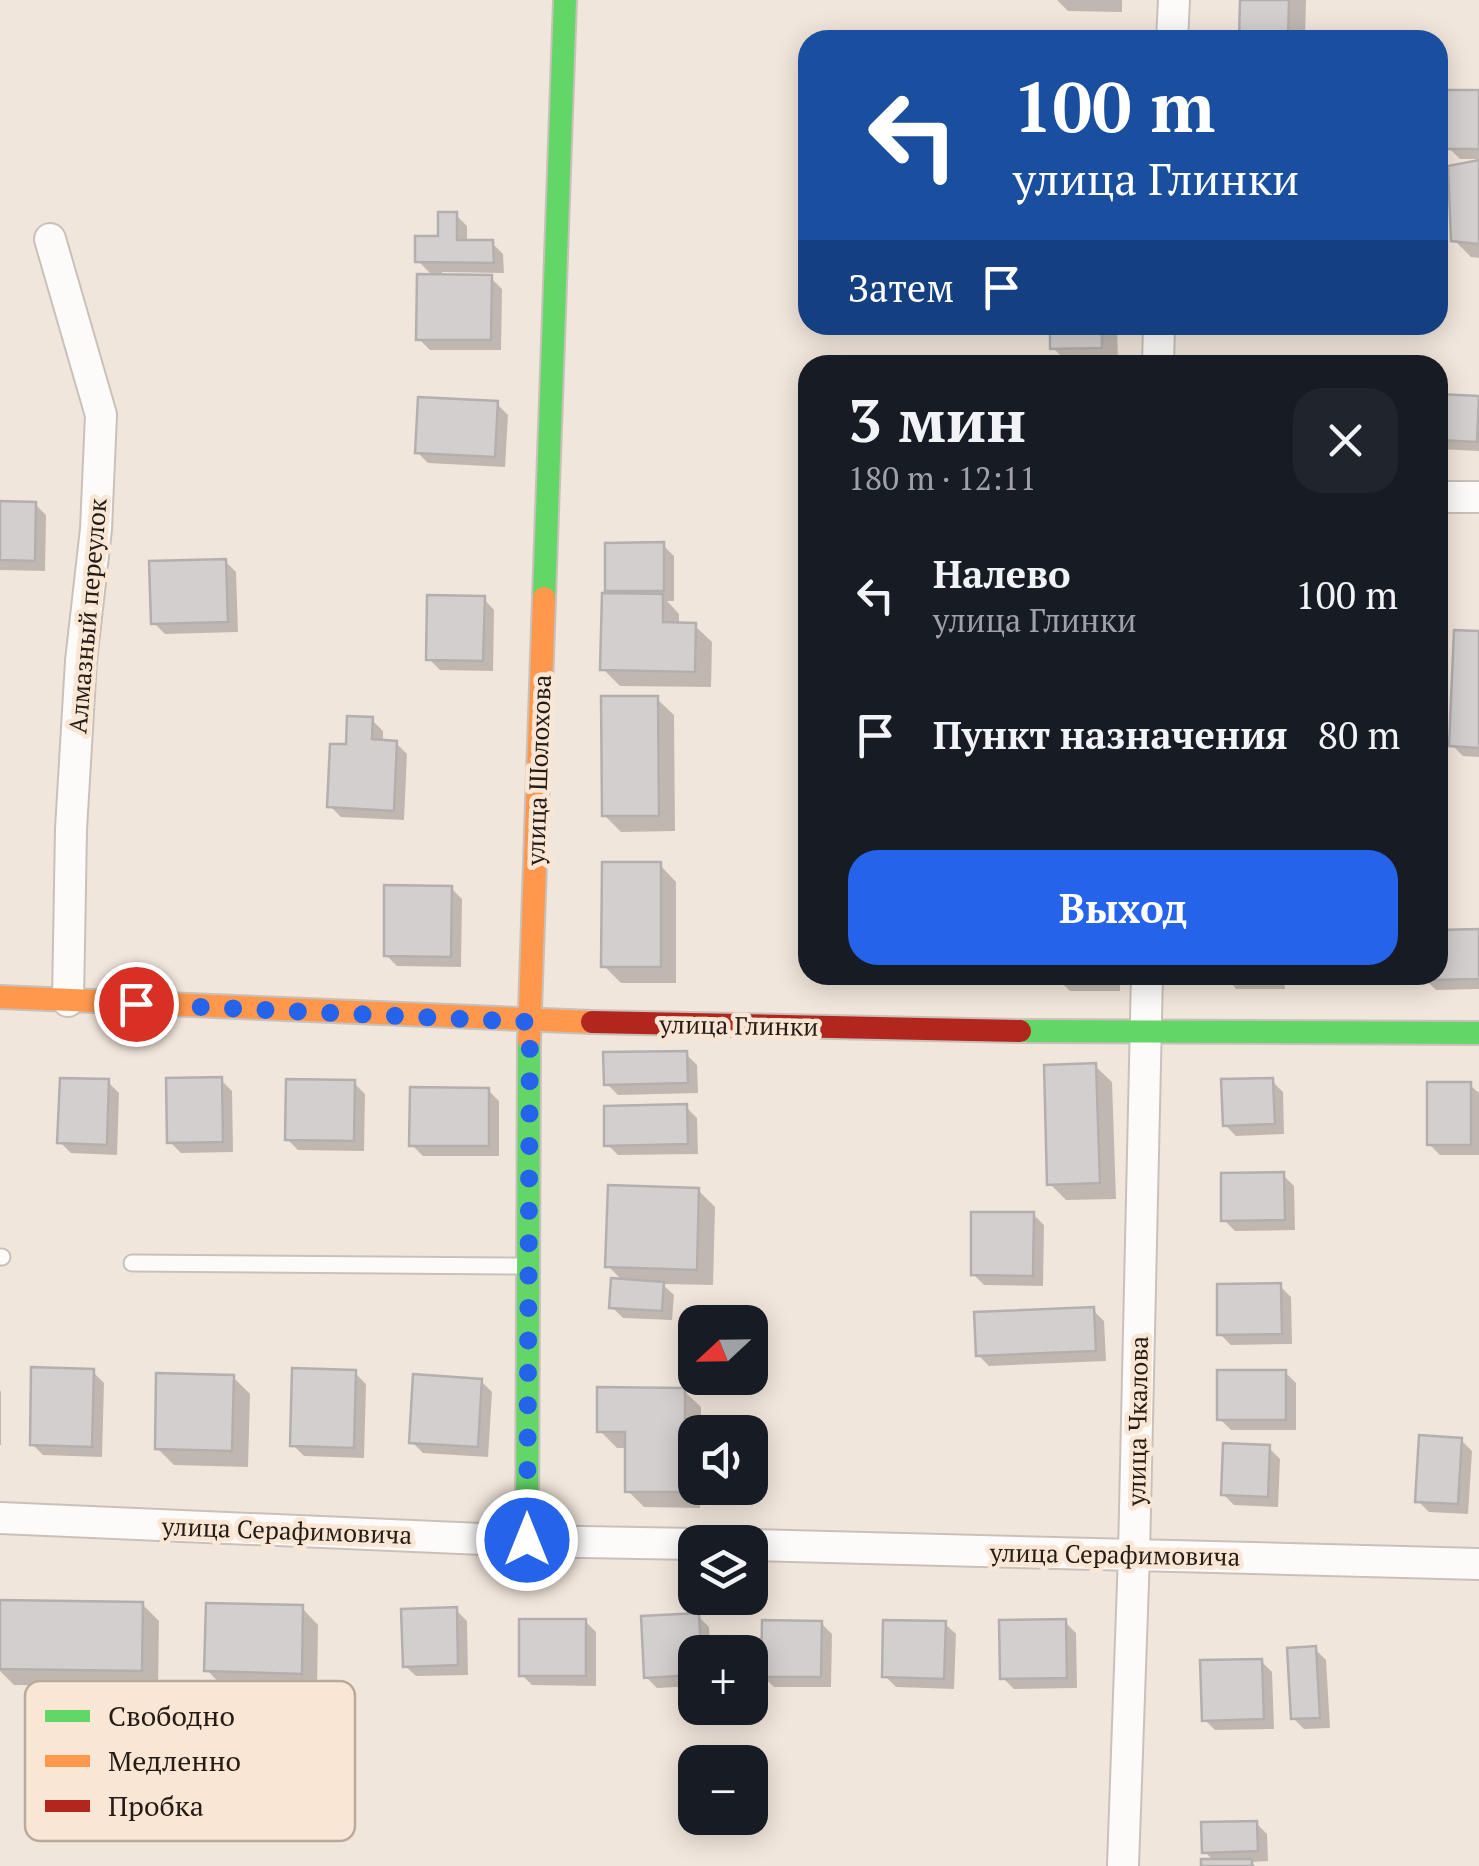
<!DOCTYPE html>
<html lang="ru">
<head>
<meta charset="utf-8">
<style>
	:root { --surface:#171b24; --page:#20242c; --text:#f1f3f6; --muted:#9ea1a6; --accent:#2563eb }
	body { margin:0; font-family:"PT Serif",serif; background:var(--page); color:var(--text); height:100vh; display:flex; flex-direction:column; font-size:38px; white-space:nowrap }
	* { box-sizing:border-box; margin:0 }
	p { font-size:32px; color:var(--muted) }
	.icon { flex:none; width:55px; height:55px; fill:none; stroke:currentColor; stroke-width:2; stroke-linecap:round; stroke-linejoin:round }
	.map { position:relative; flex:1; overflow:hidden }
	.details { position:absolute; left:798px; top:355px; width:650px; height:630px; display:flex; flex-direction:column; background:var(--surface); border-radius:30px; box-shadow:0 5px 25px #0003 }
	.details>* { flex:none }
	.guide { position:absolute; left:798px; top:30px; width:650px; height:305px; border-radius:30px; box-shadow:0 5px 25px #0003; background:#1a4fa0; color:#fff; overflow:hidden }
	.needle { width:65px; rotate:248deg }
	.controls { position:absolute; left:678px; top:1305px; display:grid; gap:20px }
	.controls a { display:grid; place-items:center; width:90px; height:90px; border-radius:20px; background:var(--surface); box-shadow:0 5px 25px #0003; font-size:50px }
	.pin { position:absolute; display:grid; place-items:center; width:85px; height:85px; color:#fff; margin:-42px; border:5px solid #fff; border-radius:50%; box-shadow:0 2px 10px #0007 }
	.me { position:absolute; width:110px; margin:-55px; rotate:0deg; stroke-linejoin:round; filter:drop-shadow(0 0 8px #0008) }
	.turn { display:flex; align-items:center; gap:35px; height:210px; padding:0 50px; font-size:45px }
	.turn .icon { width:130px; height:130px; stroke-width:2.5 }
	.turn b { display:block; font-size:70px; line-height:85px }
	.then { display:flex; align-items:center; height:95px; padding:0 50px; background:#0003; gap:20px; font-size:38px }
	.round { display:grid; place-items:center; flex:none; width:105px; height:105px; border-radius:30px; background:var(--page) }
	.overview { display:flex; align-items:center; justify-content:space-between; height:170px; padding:0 50px }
	h1 { font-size:60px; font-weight:700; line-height:75px }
	.cta { display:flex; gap:20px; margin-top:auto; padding:20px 50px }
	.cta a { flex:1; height:115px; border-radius:30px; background:var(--accent); color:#fff; font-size:40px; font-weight:700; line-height:115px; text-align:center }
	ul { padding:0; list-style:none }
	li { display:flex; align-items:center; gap:30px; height:140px; padding:0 50px }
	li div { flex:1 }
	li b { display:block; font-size:38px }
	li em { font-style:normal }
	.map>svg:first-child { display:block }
	.shadow { fill:#0003 }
	.building { fill:#d4cfcf; stroke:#b4afaf; stroke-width:2.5 }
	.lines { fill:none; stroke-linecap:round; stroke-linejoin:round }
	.lane-casing { stroke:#c9c1b9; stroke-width:19 }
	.street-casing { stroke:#c9c1b9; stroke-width:34 }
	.fast-casing { stroke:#c9c1b9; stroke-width:26 }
	.slow-casing { stroke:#c9c1b9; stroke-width:26 }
	.jam-casing { stroke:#c9c1b9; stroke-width:26 }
	.lane { stroke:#fdfbfa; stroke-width:15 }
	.street { stroke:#fdfbfa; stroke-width:30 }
	.fast { stroke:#63d668; stroke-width:22 }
	.slow { stroke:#ff974d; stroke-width:22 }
	.jam { stroke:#b3261e; stroke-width:22 }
	.route { stroke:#2563eb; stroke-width:18; stroke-dasharray:0 32.4 }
	.labels { text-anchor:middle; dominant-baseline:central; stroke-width:9; stroke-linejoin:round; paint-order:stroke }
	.street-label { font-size:25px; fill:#241d17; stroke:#f9e6d4 }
	.key { fill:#f9e6d4; stroke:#b9aa9b; stroke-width:2.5 }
	.key-label { font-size:28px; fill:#241d17 }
</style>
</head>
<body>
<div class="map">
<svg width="1479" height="1866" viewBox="0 0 1479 1866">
	<rect width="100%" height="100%" fill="#f1e6dc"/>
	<path class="shadow" d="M1057 0H1122V12L1068 11Z
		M1242 0H1306L1305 40H1242Z
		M1479 93V159H1460L1449 148Z
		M1479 162V258L1471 257 1454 240Z
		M456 215 467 226V242L492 243 503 254 504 273 442 272V277L491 278 502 289 501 350H430L419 339 434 277 418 261 440 239Z
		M1053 325H1117L1118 364 1070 365 1053 348Z
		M1438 396 1479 399V451L1438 449Z
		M497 404 508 415 505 467 428 463 417 452Z
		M0 503 35 504 46 515 45 571 0 570Z
		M663 545 674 556V601H667L679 614V625L695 626 712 642 711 687 620 686 603 669 613 596 607 590Z
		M225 561 236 572 238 632 165 634 154 623Z
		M484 599 494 610 493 671 440 670 429 659Z
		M1479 633V757L1463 756 1452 745Z
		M657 699 674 715 675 831 621 832 604 815Z
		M372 720 383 731V742L396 743 407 754 404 820 341 817 330 806 348 747Z
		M660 865 676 882V983H621L604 966Z
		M451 888 462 899 461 967 397 966 386 955Z
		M1438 932 1479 933V989L1436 990 1425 979V975H1438Z
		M1054 975H1120V991H1070Z
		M1225 975H1284L1285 989H1236Z
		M686 1054 697 1065 698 1093 618 1095 607 1084Z
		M1095 1066 1112 1082 1116 1199 1066 1200 1050 1184Z
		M221 1080 232 1091 233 1152 181 1153 170 1142Z
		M1272 1081 1283 1092 1284 1134 1236 1136 1225 1125Z
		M108 1082 119 1093 117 1155 71 1153 60 1142Z
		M354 1083 365 1094 364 1151 298 1150 287 1139Z
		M1470 1085 1479 1093V1155H1440L1429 1144Z
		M488 1090 499 1101V1156H423L412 1145Z
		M686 1107 697 1118 698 1154 618 1155 607 1144Z
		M1283 1175 1294 1186 1295 1230 1235 1231 1224 1220Z
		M698 1190 715 1207 713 1285 662 1284 674 1295 672 1320 623 1318 612 1307 624 1282 608 1266Z
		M1033 1214 1044 1225 1043 1286 984 1285 973 1274Z
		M1280 1286 1291 1297 1292 1344 1231 1345 1220 1334Z
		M1093 1310 1104 1321 1106 1361 989 1366 978 1355Z
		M93 1372 104 1383 102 1457 43 1455 32 1444Z
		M1285 1372 1296 1383V1430H1231L1220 1419Z
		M355 1373 366 1384 364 1458 304 1456 293 1445Z
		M233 1377 250 1394 248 1467 174 1465 157 1448Z
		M481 1381 492 1392 488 1457 423 1453 412 1442Z
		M0 1390 1 1392V1445H0Z
		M684 1391 701 1407V1432H695V1488H701L700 1508 644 1507 628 1491V1448H617L600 1431Z
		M1461 1440 1472 1451 1468 1514 1429 1512 1418 1501Z
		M1269 1448 1280 1459 1278 1507 1234 1505 1223 1494Z
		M0 1603 142 1604 159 1621 158 1687 14 1685 0 1671Z
		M302 1608 318 1625 317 1689 223 1687 207 1670Z
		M456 1610 467 1621 468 1675 416 1676 405 1666Z
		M698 1616 709 1627 710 1652H695V1686L657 1688 646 1677Z
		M585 1621 596 1632V1686L532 1685 521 1674Z
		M1065 1622 1076 1633 1077 1688 1014 1689 1003 1678Z
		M821 1623 832 1634 831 1687H774L763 1676Z
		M945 1624 956 1634 954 1689 896 1687 885 1676Z
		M1315 1649 1326 1660 1330 1728 1304 1729 1293 1718Z
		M1261 1661 1272 1672 1274 1729 1215 1730 1204 1719Z
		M1256 1823 1267 1834 1268 1861 1251 1862 1255 1866H1203L1215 1862 1205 1852Z"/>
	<path class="building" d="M1240 0H1289L1288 40H1239Z
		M1446 90H1479V149H1446Z
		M1479 160V244L1451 241 1448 166Z
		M438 212H457V240H493L494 263 415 262V236H438Z
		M417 274 492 275 491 340H416Z
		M1050 325H1102V348L1050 349Z
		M1438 394 1479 396 1477 442 1438 440Z
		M418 397 498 401 495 457 415 453Z
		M0 501 36 502 35 561 0 560Z
		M664 542V591H605V543Z
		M226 559 228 622 151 624 149 561Z
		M602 593 663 594V622L696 623 695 672 600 670Z
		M427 595 485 596 483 661 426 660Z
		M1454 630 1479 631V748L1449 746Z
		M601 696H658L659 816H602Z
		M347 716 373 717 372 739 397 741 394 811 327 807 330 744H346Z
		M602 862H661V967H601Z
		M384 885 452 886 451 957 384 956Z
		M1479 929V979L1422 980V975H1438V930Z
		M687 1051 688 1083 604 1085 603 1052Z
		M1096 1063 1100 1183 1047 1185 1044 1065Z
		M222 1077 223 1142 167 1143 166 1078Z
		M60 1078 109 1079 107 1145 57 1143Z
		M1273 1078 1275 1124 1223 1126 1221 1079Z
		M286 1079 355 1080 354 1141 285 1140Z
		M1427 1082H1471V1145H1427Z
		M410 1087 489 1088V1146H409Z
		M687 1104 688 1144 604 1146V1106Z
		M1284 1172 1285 1220 1221 1221V1173Z
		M608 1185 699 1188 697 1270 605 1267Z
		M971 1212H1034L1033 1276 971 1275Z
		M611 1278 664 1282 662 1311 609 1308Z
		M1281 1283 1282 1334 1217 1335V1284Z
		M1094 1307 1096 1351 976 1356 974 1312Z
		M31 1367 94 1369 92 1447 30 1445Z
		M292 1368 356 1370 354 1448 290 1446Z
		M1217 1370H1286V1420H1217Z
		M156 1373 234 1375 232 1451 155 1449Z
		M413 1374 482 1379 478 1447 409 1443Z
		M597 1387 685 1388V1492H625V1432H597Z
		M1419 1435 1462 1438 1458 1504 1415 1502Z
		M1223 1443 1270 1445 1268 1497 1221 1495Z
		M0 1600 143 1602 142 1671 0 1669Z
		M206 1603 303 1605 302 1674 204 1671Z
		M457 1607 458 1665 403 1667 401 1609Z
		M699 1613 701 1652H695V1675L644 1678 641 1616Z
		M519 1619H586V1676H519Z
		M1066 1619 1067 1678 1000 1679 999 1620Z
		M762 1620 822 1621 821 1677H761Z
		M883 1620 946 1621 944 1679 882 1677Z
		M1316 1646 1320 1718 1291 1719 1287 1648Z
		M1262 1659 1264 1719 1202 1721 1200 1660Z
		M1257 1821 1258 1851 1202 1853 1201 1822Z
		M1201 1859H1252V1866H1201Z"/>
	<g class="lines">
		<defs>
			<path id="lane" d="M0 1257H2
				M132 1263 524 1266"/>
			<path id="street" d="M1172 40 1174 0
				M50 239 101 415 96 529 81 661 71 829 68 1001
				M1158 365 1159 325
				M1438 497H1479
				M0 1518 527 1541 695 1544
				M750 1545 1479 1564
				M1123 1866 1134 1554 1147 975"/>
			<path id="fast" d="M544 598 565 0
				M1020 1031 1479 1033
				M527 1541 529 1040"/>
			<path id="slow" d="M0 997 592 1022
				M529 1040 544 598"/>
			<path id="jam" d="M592 1022 1020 1031"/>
		</defs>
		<use href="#lane" class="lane-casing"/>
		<use href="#street" class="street-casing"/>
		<use href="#fast" class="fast-casing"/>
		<use href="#slow" class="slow-casing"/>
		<use href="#jam" class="jam-casing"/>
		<use href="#lane" class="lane"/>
		<use href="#street" class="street"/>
		<use href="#fast" class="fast"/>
		<use href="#slow" class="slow"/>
		<use href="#jam" class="jam"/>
	</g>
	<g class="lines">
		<path class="route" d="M136 1004 530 1022 527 1540"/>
	</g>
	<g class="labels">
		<g class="street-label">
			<text transform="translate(87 616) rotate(-85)">Алмазный переулок</text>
			<text transform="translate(538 770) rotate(-88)">улица Шолохова</text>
			<text transform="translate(739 1025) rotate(1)">улица Глинки</text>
			<text transform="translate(1137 1421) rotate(-89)">улица Чкалова</text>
			<text transform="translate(287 1530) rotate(2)">улица Серафимовича</text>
			<text transform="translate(1115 1554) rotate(1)">улица Серафимовича</text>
		</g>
	</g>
	<rect x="25" y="1681" width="330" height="160" rx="15" class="key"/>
	<rect x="45" y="1710" width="45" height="12" fill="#63d668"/>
	<rect x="45" y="1755" width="45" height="12" fill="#ff974d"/>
	<rect x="45" y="1800" width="45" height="12" fill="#b3261e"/>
	<g class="key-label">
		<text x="108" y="1726">Свободно</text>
		<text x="108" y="1771">Медленно</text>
		<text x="108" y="1816">Пробка</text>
	</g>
</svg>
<div class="controls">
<a><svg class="needle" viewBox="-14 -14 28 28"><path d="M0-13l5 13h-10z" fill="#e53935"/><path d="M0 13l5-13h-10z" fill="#9ea1a6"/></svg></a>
<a><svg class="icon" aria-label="sound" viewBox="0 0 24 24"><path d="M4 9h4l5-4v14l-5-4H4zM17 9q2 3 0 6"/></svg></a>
<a><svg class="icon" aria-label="layers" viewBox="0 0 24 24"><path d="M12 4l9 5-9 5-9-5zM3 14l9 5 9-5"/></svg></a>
<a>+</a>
<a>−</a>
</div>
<div class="pin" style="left:136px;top:1004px;background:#d93025"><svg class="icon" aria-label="arrive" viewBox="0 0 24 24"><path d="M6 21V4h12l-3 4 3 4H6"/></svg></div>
<svg class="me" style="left:527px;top:1540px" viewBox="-20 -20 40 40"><circle r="17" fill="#2563eb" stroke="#fff" stroke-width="3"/><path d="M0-11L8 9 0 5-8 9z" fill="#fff"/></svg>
<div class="guide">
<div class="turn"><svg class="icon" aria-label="left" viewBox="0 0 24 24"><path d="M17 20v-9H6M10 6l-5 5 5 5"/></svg><div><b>100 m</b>улица Глинки</div></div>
<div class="then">Затем<svg class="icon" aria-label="arrive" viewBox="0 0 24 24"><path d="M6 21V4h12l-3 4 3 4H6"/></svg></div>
</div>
<section class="details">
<div class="overview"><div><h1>3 мин</h1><p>180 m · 12:11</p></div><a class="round"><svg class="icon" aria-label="close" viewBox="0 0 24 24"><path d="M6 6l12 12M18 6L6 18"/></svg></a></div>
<ul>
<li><svg class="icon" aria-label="left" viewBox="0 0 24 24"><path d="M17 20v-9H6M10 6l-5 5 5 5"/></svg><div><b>Налево</b><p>улица Глинки</p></div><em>100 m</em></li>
<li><svg class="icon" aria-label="arrive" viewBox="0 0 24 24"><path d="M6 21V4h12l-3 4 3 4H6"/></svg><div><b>Пункт назначения</b></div><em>80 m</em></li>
</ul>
<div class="cta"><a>Выход</a></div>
</section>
</div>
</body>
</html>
